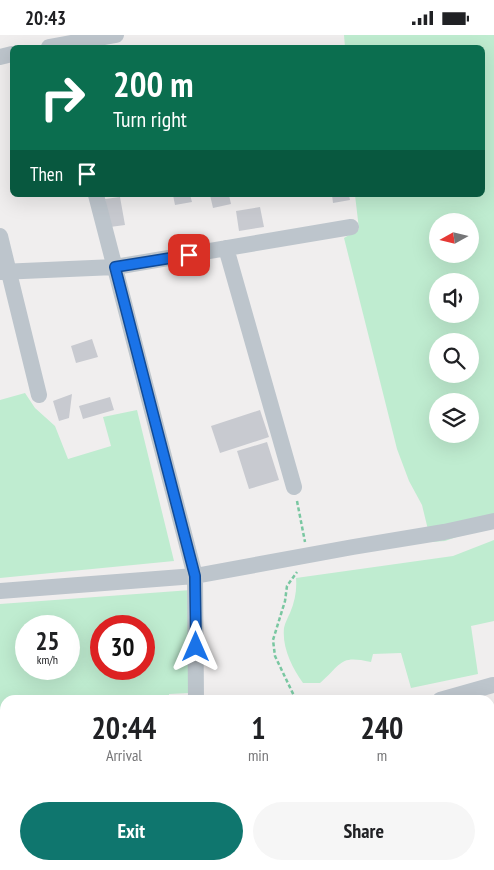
<!DOCTYPE html>
<html lang="en">
<head>
<meta charset="utf-8">
<style>
	:root { --surface:#fff; --page:#f6f6f6; --text:#202124; --muted:#757577; --accent:#0f766e }
	body { margin:0; font-family:"PT Sans Narrow",sans-serif; background:var(--page); color:var(--text); height:100vh; display:flex; flex-direction:column; font-size:19px; white-space:nowrap }
	* { box-sizing:border-box; margin:0 }
	p { font-size:16px; color:var(--muted) }
	.icon { flex:none; width:28px; height:28px; fill:none; stroke:currentColor; stroke-width:2; stroke-linecap:round; stroke-linejoin:round }
	.map { position:relative; flex:1; overflow:hidden }
	.side { position:absolute; left:0px; top:660px; width:495px; height:175px; display:flex; flex-direction:column; background:var(--surface); border-radius:15px 15px 0 0; box-shadow:0 5px 20px #0002 }
	.side>* { flex:none }
	.hud { position:absolute; left:10px; top:10px; width:475px; height:152px; border-radius:8px; box-shadow:0 5px 20px #0002; background:#0b6e4f; color:#fff; overflow:hidden }
	.needle { width:32px; rotate:262deg }
	.controls { position:absolute; left:429px; top:178px; display:grid; gap:10px }
	.controls a { display:grid; place-items:center; width:50px; height:50px; border-radius:50%; background:var(--surface); box-shadow:0 5px 20px #0002; font-size:25px }
	.speed { position:absolute; left:15px; top:580px; display:flex; gap:10px; font-size:25px; font-weight:700; text-align:center }
	.speed>* { display:grid; place-content:center; width:65px; height:65px; border-radius:50%; background:var(--surface); box-shadow:0 5px 20px #0002; line-height:1 }
	.speed small { font-size:12px; font-weight:400 }
	.speed .limit { border:8px solid #d22; background:#fff; color:#111 }
	.pin { position:absolute; display:grid; place-items:center; width:42px; height:42px; color:#fff; margin:-21px; border-radius:10px; box-shadow:0 2px 8px #0006 }
	.me { position:absolute; width:55px; margin:-28px; rotate:0deg; stroke-linejoin:round; filter:drop-shadow(0 0 4px #0008) }
	.turn { display:flex; align-items:center; gap:18px; height:105px; padding:0 20px; font-size:22px }
	.turn .icon { width:65px; height:65px; stroke-width:2.5 }
	.turn b { display:block; font-size:35px; line-height:42px }
	.then { display:flex; align-items:center; height:48px; padding:0 20px; background:#0003; gap:10px; font-size:19px }
	.eta { display:flex; justify-content:space-evenly; align-items:center; height:85px; text-align:center }
	.eta b { font-size:30px; font-weight:800; line-height:35px }
	.cta { display:flex; gap:10px; margin-top:auto; padding:10px 20px }
	.cta a { flex:1; height:58px; border-radius:30px; background:var(--accent); color:#fff; font-size:20px; font-weight:800; line-height:58px; text-align:center }
	.cta a+a { background:var(--page); color:var(--text) }
	.status { display:flex; justify-content:space-between; align-items:center; height:35px; padding:0 25px; background:var(--surface); direction:ltr }
	.status svg { height:14px; fill:currentColor }
	.map>svg:first-child { display:block }
	.green { fill:#bfecd0; fill-rule:evenodd }
	.building { fill:#c8cad0 }
	.lines { fill:none; stroke-linecap:round; stroke-linejoin:round }
	.path { stroke:#79c7a1; stroke-width:2.5; stroke-dasharray:4 2.5; stroke-linecap:butt }
	.minor { stroke:#bdc5cc; stroke-width:16 }
	.route-casing { stroke:#114b97; stroke-width:12 }
	.route { stroke:#1a73e8; stroke-width:9 }
</style>
</head>
<body>
<div class="status"><b>20:43</b><svg viewBox="0 0 49 12"><path d="M0 12V9h3v3zM5 12V6h3v6zM10 12V3h3v9zM15 12V0h3v12zM26 1h20v11H26zM47 4h2v5h-2z"/></svg></div>
<div class="map">
<svg width="494" height="835" viewBox="0 0 494 835">
	<rect width="100%" height="100%" fill="#f0eeee"/>
	<path class="green" d="M344 0H494V489L445 506 431 507 422 470 409 446 397 414 344 203 359 194 355 160H482V12H345ZM438 186H470V219H438ZM438 246H470V279H438ZM438 306H470V339H438ZM438 366H470V399H438Z
		M25 358 35 373 55 391 68 424 111 411 103 382 137 375 174 526 0 543V365Z
		M494 505V586L471 591 478 639 411 653 401 618 373 619 371 627C339 620 343 628 320 648H303C292 632 282 613 284 593 285 588 288 582 290 578 295 566 297 555 296 543L453 521Z
		M191 555 189 658 169 659V665H5V678L0 679V569ZM26 591H69V634H26ZM101 591H144V634H101Z
		M205 830H312V835H205Z"/>
	<path class="building" d="M173 160H190L192 167 175 170Z
		M210 160H229L231 169 213 173Z
		M332 160H349L350 165 333 168Z
		M120 162 125 190 110 192 105 164Z
		M260 172 264 192 239 196 236 176Z
		M92 304 98 322 76 328 71 311Z
		M72 359 69 383 59 386 53 366Z
		M110 362 114 375 83 384 79 371Z
		M260 375 269 402 220 418 211 391Z
		M267 407 279 445 249 454 237 416Z
		M494 739V759L490 760V740Z"/>
	<g class="lines">
		<path class="path" d="M297 466 305 507
			M296 665 275 621 273 605 285 566 287 551 297 537"/>
		<path class="minor" d="M49 12 116 0
			M0 22 12 19
			M96 160 195 541 196 665
			M0 201 39 360
			M226 213 294 452
			M0 237 115 232 351 192
			M0 556 195 541 353 512 444 497 494 486
			M440 665 493 650
			M317 830 318 835
			M456 830V835
			M196 835V830"/>
	</g>
	<g class="lines">
		<defs>
			<path id="route" d="M189 220 115 232 195 541 196 612"/>
		</defs>
		<use href="#route" class="route-casing"/>
		<use href="#route" class="route"/>
	</g>
</svg>
<div class="controls">
<a><svg class="needle" viewBox="-14 -14 28 28"><path d="M0-13l5 13h-10z" fill="#e53935"/><path d="M0 13l5-13h-10z" fill="#757577"/></svg></a>
<a><svg class="icon" aria-label="sound" viewBox="0 0 24 24"><path d="M4 9h4l5-4v14l-5-4H4zM17 9q2 3 0 6"/></svg></a>
<a><svg class="icon" aria-label="search" viewBox="0 0 24 24"><circle cx="10" cy="10" r="6"/><path d="M15 15l6 6"/></svg></a>
<a><svg class="icon" aria-label="layers" viewBox="0 0 24 24"><path d="M12 4l9 5-9 5-9-5zM3 14l9 5 9-5"/></svg></a>
</div>
<div class="speed"><div>25<small>km/h</small></div><div class="limit">30</div></div>
<div class="pin" style="left:189px;top:220px;background:#d93025"><svg class="icon" aria-label="arrive" viewBox="0 0 24 24"><path d="M6 21V4h12l-3 4 3 4H6"/></svg></div>
<svg class="me" style="left:196px;top:612px" viewBox="-20 -20 40 40"><path d="M0-17L14 15 0 8-14 15z" fill="#1a73e8" stroke="#fff" stroke-width="4"/></svg>
<div class="hud">
<div class="turn"><svg class="icon" aria-label="right" viewBox="0 0 24 24"><path d="M7 20v-9h11M14 6l5 5-5 5"/></svg><div><b>200 m</b>Turn right</div></div>
<div class="then">Then<svg class="icon" aria-label="arrive" viewBox="0 0 24 24"><path d="M6 21V4h12l-3 4 3 4H6"/></svg></div>
</div>
<section class="side">
<div class="eta">
<div><b>20:44</b><p>Arrival</p></div>
<div><b>1</b><p>min</p></div>
<div><b>240</b><p>m</p></div>
</div>
<div class="cta"><a>Exit</a><a>Share</a></div>
</section>
</div>
</body>
</html>
